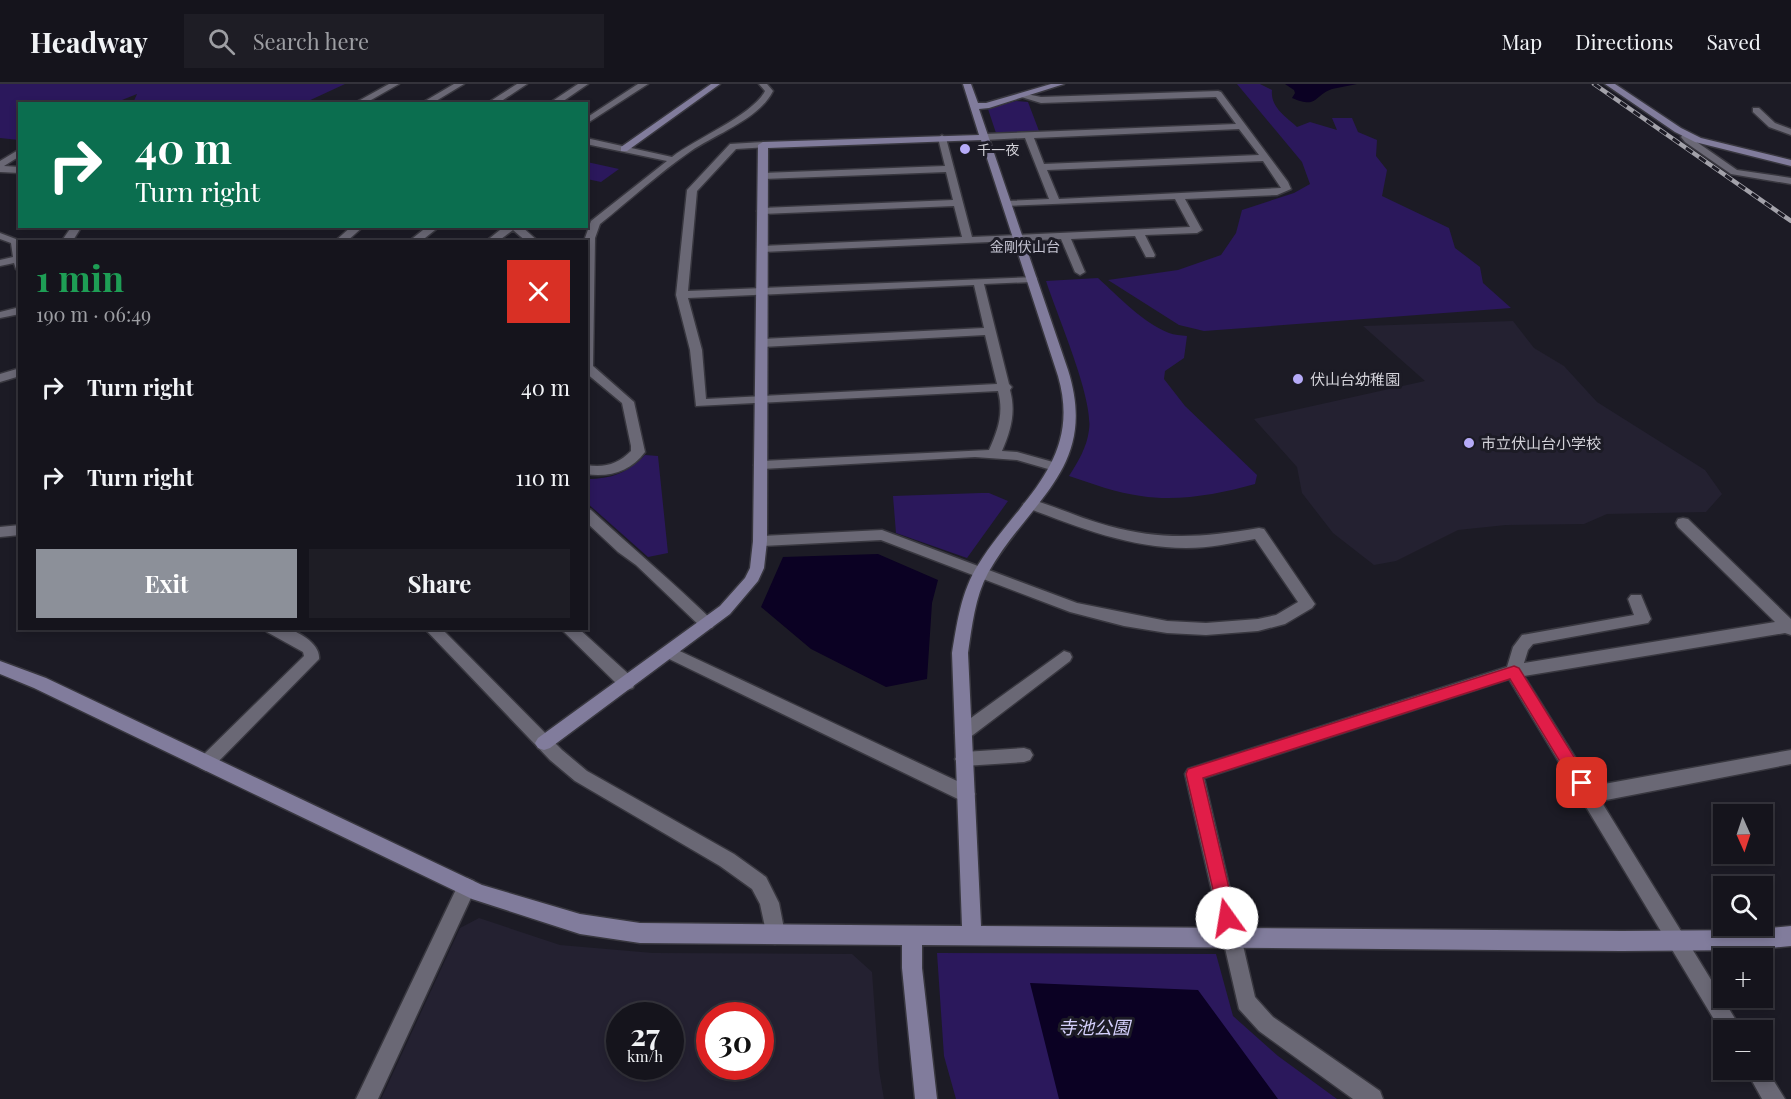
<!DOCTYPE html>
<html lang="en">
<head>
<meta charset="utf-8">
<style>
	:root { --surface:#15141c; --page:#1e1d25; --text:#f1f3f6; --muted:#9d9ea3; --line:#34333b; --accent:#8c9099 }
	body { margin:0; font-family:"Playfair Display","Noto Sans JP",serif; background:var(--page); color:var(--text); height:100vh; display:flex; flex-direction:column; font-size:22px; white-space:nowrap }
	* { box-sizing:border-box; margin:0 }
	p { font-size:20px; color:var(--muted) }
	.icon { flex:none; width:33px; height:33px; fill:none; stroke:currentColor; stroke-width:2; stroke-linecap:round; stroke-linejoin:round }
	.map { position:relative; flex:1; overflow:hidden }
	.panel { position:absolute; left:18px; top:156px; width:570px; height:390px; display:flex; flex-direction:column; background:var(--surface); border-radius:0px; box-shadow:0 3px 9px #0003,0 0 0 2px var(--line) }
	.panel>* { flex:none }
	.banner { position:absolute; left:18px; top:18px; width:570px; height:126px; border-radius:0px; box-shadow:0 3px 9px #0003,0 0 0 2px var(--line); background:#0b6e4f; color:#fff; overflow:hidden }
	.needle { width:39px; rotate:177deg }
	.controls { position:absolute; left:1713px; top:720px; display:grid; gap:12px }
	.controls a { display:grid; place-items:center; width:60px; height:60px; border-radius:0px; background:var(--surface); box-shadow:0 3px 9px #0003,0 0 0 2px var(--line); font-size:30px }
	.speed { position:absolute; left:606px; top:918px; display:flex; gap:12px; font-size:30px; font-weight:700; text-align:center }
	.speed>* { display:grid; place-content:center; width:78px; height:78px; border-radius:50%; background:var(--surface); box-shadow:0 3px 9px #0003,0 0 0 2px var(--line); line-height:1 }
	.speed small { font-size:15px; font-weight:400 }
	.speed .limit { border:9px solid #d22; background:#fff; color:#111 }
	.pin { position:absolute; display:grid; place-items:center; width:51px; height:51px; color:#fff; margin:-26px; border-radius:12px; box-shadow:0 3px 9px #0006 }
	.me { position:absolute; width:66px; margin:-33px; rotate:347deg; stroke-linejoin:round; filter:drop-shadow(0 0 4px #0008) }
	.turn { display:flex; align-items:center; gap:21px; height:126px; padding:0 18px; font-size:27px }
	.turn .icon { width:78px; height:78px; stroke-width:2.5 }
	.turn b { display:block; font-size:42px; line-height:51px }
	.round { display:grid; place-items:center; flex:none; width:63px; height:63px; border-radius:0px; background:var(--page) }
	.headline { display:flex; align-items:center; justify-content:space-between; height:102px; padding:0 18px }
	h1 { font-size:36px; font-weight:700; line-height:45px; color:#1e9e55 }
	.cta { display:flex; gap:12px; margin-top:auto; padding:12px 18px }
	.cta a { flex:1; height:69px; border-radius:0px; background:var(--accent); color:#fff; font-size:24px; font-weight:700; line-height:69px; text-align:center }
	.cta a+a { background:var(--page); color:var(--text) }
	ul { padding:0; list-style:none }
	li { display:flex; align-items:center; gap:18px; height:90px; padding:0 18px }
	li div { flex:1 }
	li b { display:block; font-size:22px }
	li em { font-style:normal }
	header { display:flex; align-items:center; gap:36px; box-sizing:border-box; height:84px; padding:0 30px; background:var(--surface); border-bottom:2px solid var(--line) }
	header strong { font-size:28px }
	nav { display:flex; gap:33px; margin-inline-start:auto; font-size:21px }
	.search { width:420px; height:54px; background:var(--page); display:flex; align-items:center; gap:15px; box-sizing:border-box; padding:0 21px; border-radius:0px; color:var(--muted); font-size:22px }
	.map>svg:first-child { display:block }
	.built { fill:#242131; fill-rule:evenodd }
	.green { fill:#2b185c }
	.water { fill:#0b0123 }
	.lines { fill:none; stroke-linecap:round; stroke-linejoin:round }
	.street-casing { stroke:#38373f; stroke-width:3 }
	.secondary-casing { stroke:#38373f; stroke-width:3 }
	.street { fill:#6a6875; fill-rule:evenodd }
	.secondary { fill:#817c9c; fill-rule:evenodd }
	.rail-casing { stroke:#a3a2aa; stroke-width:4.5 }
	.rail { stroke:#1c1b25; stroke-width:3; stroke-dasharray:8; stroke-linecap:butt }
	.route { fill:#e11d48; stroke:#92132f; stroke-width:1.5 }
	.poi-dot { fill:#b6abf8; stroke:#1c1b25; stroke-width:2 }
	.labels { text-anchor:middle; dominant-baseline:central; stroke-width:6; stroke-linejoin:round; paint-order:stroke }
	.far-poi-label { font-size:14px; fill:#d3d2d9; stroke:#1c1b25; text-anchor:start }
	.far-neighbourhood-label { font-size:14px; fill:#c3c2d0; stroke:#1c1b25 }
	.poi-label { font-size:15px; fill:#d3d2d9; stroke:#1c1b25; text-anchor:start }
	.near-park-label { font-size:18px; font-style:italic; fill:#d5d0fc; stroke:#1c1b25 }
</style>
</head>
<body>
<header>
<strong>Headway</strong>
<div class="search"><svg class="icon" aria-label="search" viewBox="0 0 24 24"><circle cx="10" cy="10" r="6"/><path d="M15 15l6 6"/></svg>Search here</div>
<nav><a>Map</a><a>Directions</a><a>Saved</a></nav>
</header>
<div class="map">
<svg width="1791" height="1015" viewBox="0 0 1791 1015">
	<rect width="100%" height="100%" fill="#1c1b25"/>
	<path class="built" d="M1513 237 1534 264 1564 282 1597 318 1705 386 1722 410 1706 428 1607 430 1584 440 1506 441 1458 446 1396 477 1374 481 1333 449 1302 409 1297 383 1254 335 1425 297 1363 242Z
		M479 834 560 861 653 869 852 870 872 888 879 986 884 1015H381L460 844ZM620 932H670V982H620ZM710 932H760V982H710Z"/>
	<path class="green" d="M0 0H345L304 19H133L137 10 117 18 20 20 19 56 0 54Z
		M1237 0H1260L1272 6C1270 23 1286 33 1297 43L1310 38 1337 46 1332 34H1352L1358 48 1377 56 1376 72 1387 86 1382 112 1449 144 1455 164 1480 183 1483 199 1511 224 1204 247 1179 241 1108 196 1178 186 1221 171 1236 149 1242 126 1294 109 1310 100 1302 78Z
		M1016 17 1028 18 1039 47 996 49 988 25Z
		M587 78 619 85 601 98 587 95Z
		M1098 194C1119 213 1142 238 1169 249 1174 251 1181 251 1187 252L1184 274 1165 287 1164 295 1185 322 1257 391 1255 400C1219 410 1178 418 1141 412 1117 409 1093 400 1069 392 1078 378 1087 363 1089 346 1094 315 1057 231 1046 197Z
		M645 371 658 372 668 469 648 473 586 418 587 395C611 395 628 389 645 371Z
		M981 409H989L1008 417 967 474 896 449 893 412Z
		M937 869 1216 870 1233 932 1278 972 1337 1015H956L944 972Z"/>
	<path class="water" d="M1285 0H1357C1349 2 1340 3 1332 5 1313 12 1318 25 1292 14L1295 9 1294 6Z
		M878 470 938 496 932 519 927 595 886 603 811 565 761 523 783 473Z
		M1030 899 1198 906 1278 1015H1059Z"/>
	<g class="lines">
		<defs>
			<path id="street" d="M389 0H399L364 20H353Z
				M454 0H464L431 20H420Z
				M517 0H527L497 20H486Z
				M578 0H588L559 20H548Z
				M638 0H648L586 40V34Z
				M759 0H767L773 7C759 35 716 50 691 67 659 89 630 116 600 140L595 154 593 282 634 318 645 368C631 387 609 394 586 390V381C605 384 618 380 631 367V362L622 319 586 289 585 154 591 137 667 77 586 60V54L672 73C695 55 753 31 765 7Z
				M1218 7 1221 8 1288 98 1291 105 1277 111 1185 115 1202 146 1197 149 1145 151 1155 171 1154 173H1146L1135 152 1071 155 1085 188 1080 191 1075 188 1061 155 762 168 757 165 762 162 962 153 954 122 762 130 757 127 762 124 953 116 946 88 763 95 758 92 763 89 945 82 938 54 942 51 946 54 972 153 1190 143 1175 115 1005 122 1003 120 1008 117 1049 115 1025 54 985 56 981 53 985 50 1236 40 1216 13 1041 19 1018 12 1022 9 1041 13ZM1239 45 1259 71 1044 80 1034 54ZM1263 77 1281 104 1059 115 1047 86Z
				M1753 24H1759L1775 39 1791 45V51L1769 43 1753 28Z
				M1684 49H1690L1691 54 1737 86 1791 94V100L1731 90 1685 58 1681 53Z
				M763 58 766 59V63L736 65 697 107 688 207 1036 193 1037 195 1032 198 984 200 1009 300 1012 303 1010 306C1016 328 1011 346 1002 367L1017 368 1060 380 1062 383 1060 386 1055 387 1017 376 975 373 761 385 754 381 761 377 989 366C998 346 1004 329 998 307L696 322 690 266 676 211 687 106 730 60ZM974 201 984 244 762 255 756 259 762 263 985 251 997 300 706 315 702 266 688 214Z
				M20 65V72L4 82 20 83V89L0 88V77Z
				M72 142H82L72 158H61Z
				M352 142H364L346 158H334Z
				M428 142H440L420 158H408Z
				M505 142H521L539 158H527L513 146 497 158H485Z
				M0 149 21 157 20 186 16 185 14 179 0 182V176L13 173 11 159 0 155Z
				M20 223V230L0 234V228Z
				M20 284V292L0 298V290Z
				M1030 415C1057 423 1082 435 1109 442 1163 457 1205 453 1259 444L1264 445 1315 520 1312 524 1285 540 1258 547 1206 551 1167 549 1124 542 1070 528 881 456 760 462 753 457 760 452 882 446 1077 519 1167 537 1206 539 1258 535 1276 531 1298 518 1255 455C1233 459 1210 464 1186 464 1130 464 1077 443 1025 423L1023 420Z
				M586 424 591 426C631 463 673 498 712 536L715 540 712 544H702L636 481 618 468 586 438Z
				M1683 434 1688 435 1791 535V551L1785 549 1524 592 1593 702 1791 666V680L1601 717 1742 946H1724V952L1509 595 1204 694 1255 913 1273 933 1380 1007 1383 1015H1353L1259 947 1239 925 1185 690 1188 685 1507 583 1513 563 1522 551 1634 531 1628 515 1631 511H1641L1651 535 1648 539 1533 560 1528 566 1524 579 1775 538 1678 443 1676 439 1678 435Z
				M20 441V451L0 453V443Z
				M265 544C271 544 278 543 285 544 298 547 321 560 319 575L212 684 206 687 200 684 197 679 200 674 304 572 303 568 267 548Z
				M424 544H441L562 666 587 687 734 770 766 793 779 819 785 850 782 857 775 860 768 857 760 820 752 805 720 782 575 697 550 676Z
				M560 544H578L633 594 635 599 633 604 627 606 621 604Z
				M669 562 972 704 975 710 972 716 966 718 960 716 663 572 661 568 663 564Z
				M1064 567 1070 569 1072 573 1070 577 969 654 963 656 957 654 955 649 957 644Z
				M1024 664 1030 666 1033 671 1030 676 1024 678 964 682 958 680 955 675 958 670 964 668Z
				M467 794 474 797 476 803 378 1015H356L460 797Z
				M1762 978 1785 1015H1762L1746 986H1762Z"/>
			<path id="secondary" d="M711 0H720L627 67H621V63Z
				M963 0H971L978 19H986L1051 0H1064L989 24 979 25 1068 286C1099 384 1030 415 988 489 975 513 972 542 968 569L981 842 1622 847 1750 846 1791 842V862L1750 866 1622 867 922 861V884L937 1015H915L902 884V861L640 859 580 850 472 815 34 604 0 590V577L46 594 482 801 580 830 640 839 962 842 952 569C957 539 961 508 978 481 1018 416 1083 378 1058 292L981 56 768 64 767 457 764 484 758 497 730 530 550 664 544 666 538 664 535 659 538 654 720 522 745 494 750 484 753 457 758 61 763 58 979 51Z
				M1605 0H1615L1681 44 1701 54 1791 76V82L1695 58 1675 48Z"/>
		</defs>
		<use href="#street" class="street-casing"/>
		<use href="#secondary" class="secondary-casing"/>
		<use href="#street" class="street"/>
		<use href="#secondary" class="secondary"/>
		<defs>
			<path id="rail" d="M1594 0 1791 137"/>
		</defs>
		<use href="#rail" class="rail-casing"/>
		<use href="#rail" class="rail"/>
	</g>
	<path class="route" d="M1514 582 1519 584 1587 694 1590 699 1587 704 1582 707 1576 704 1510 595 1203 694 1236 834 1233 840 1227 842 1221 840 1186 690 1188 685Z"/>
	<g class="poi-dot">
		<circle cx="965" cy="65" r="6"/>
		<circle cx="1298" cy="295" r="6"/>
		<circle cx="1469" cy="359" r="6"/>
	</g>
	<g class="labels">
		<g class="far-poi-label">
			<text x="977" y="65">千一夜</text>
		</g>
		<g class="far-neighbourhood-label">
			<text x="1025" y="162">金剛伏山台</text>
		</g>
		<g class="poi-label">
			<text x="1310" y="295">伏山台幼稚園</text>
			<text x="1481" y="359">市立伏山台小学校</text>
		</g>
		<g class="near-park-label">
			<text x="1094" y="943">寺池公園</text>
		</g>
	</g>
</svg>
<div class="controls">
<a><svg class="needle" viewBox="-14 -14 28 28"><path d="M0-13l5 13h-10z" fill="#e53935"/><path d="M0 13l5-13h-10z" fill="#9d9ea3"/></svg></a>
<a><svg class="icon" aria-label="search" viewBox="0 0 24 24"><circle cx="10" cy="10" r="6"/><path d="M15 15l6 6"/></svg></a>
<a>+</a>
<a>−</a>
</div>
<div class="speed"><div>27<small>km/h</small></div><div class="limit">30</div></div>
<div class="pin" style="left:1582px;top:699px;background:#d93025"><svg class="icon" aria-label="arrive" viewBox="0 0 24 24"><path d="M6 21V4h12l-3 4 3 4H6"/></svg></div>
<svg class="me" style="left:1227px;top:834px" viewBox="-20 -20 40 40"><circle r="19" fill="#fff"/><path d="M0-13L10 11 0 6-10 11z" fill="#e11d48"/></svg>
<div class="banner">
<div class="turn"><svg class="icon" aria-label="right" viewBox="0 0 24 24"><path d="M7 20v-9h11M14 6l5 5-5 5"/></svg><div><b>40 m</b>Turn right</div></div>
</div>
<section class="panel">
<div class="headline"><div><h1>1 min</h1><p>190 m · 06:49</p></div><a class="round" style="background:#d93025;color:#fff"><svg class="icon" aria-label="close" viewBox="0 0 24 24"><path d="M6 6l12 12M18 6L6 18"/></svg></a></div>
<ul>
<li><svg class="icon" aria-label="right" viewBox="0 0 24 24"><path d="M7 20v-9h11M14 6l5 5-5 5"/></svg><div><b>Turn right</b></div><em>40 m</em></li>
<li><svg class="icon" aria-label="right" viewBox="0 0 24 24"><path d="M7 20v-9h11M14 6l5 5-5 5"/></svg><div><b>Turn right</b></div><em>110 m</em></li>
</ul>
<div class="cta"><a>Exit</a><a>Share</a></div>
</section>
</div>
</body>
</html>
